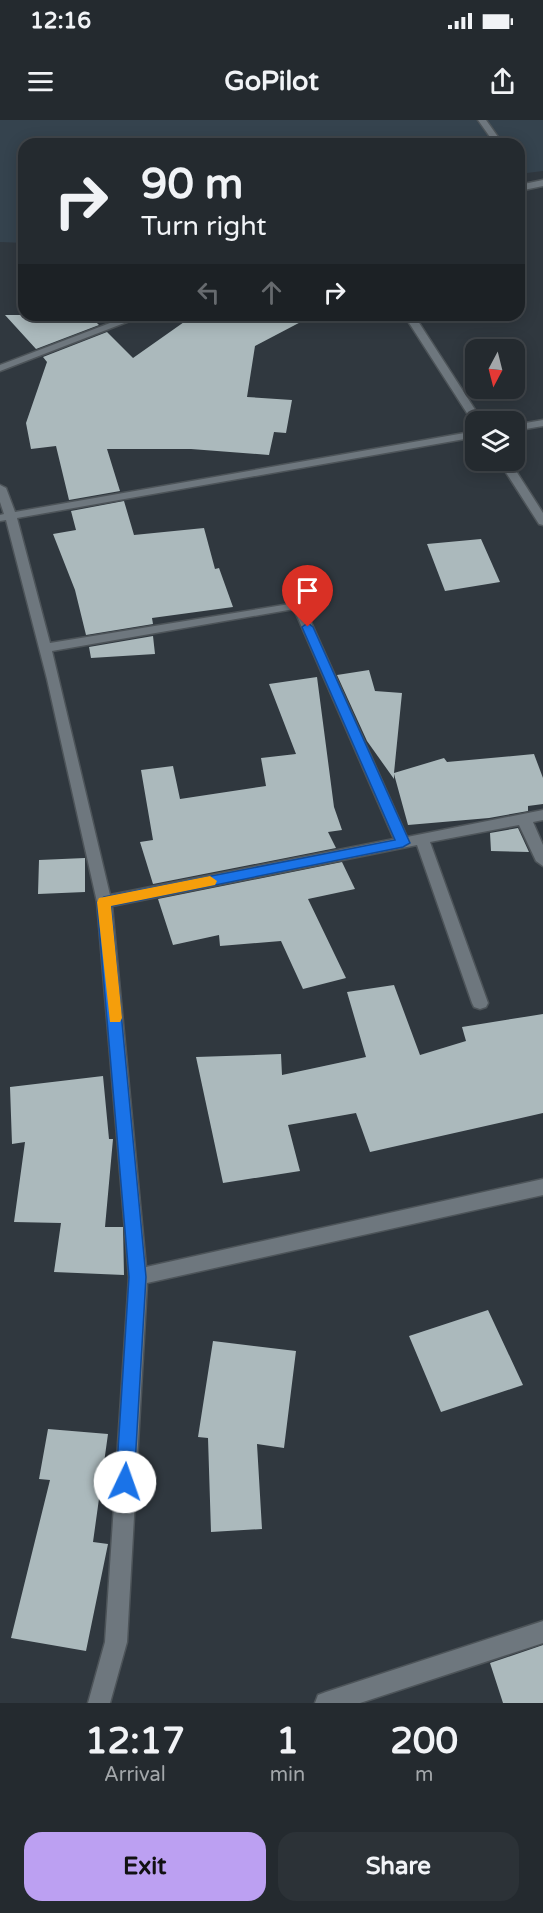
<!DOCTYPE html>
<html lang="en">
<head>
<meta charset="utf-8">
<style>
	:root { --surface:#242a2f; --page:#2c3237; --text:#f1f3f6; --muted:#a3a7aa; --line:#41464b; --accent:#bca0f2 }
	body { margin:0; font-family:"Varela Round",sans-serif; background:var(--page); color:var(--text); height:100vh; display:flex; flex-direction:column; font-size:22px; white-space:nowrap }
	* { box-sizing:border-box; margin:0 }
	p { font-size:20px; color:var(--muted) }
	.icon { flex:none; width:33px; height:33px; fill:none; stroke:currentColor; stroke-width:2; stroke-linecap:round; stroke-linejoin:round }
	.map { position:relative; height:1583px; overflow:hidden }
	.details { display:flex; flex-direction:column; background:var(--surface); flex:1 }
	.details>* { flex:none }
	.top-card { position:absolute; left:18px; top:18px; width:507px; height:183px; border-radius:18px; box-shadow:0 3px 15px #0003,0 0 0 2px var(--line); background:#242a2f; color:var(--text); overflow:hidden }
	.needle { width:39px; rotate:187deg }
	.fabs { position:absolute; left:465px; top:219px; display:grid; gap:12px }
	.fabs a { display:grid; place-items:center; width:60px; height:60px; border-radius:12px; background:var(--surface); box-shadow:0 3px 15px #0003,0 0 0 2px var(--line); font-size:30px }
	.pin { position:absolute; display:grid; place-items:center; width:51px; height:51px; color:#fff; margin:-62px -26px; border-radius:50% 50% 50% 0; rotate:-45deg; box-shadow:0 0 6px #0007 }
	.pin .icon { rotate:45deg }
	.me { position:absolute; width:66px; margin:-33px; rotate:3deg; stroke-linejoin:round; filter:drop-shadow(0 0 4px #0008) }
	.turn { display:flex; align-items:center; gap:21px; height:126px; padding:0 24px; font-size:27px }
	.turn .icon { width:78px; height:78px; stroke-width:2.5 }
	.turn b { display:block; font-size:42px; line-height:51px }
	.lanes { display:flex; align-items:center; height:57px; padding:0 24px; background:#0003; justify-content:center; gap:30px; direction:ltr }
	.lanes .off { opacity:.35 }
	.eta { display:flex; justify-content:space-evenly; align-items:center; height:102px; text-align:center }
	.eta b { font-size:36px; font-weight:700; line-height:42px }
	.action { display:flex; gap:12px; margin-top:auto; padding:12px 24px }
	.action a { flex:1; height:69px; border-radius:18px; background:var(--accent); color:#111; font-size:24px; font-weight:700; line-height:69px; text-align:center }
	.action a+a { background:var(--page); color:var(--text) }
	.status { display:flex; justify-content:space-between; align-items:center; height:42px; padding:0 30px; background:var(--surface); direction:ltr }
	.status svg { height:16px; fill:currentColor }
	header { display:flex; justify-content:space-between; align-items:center; height:78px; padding:0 24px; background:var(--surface); font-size:27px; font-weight:700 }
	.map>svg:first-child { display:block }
	.built { fill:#35434e }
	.building { fill:#abb9bc }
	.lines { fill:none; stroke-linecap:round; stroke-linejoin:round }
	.minor-casing { stroke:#4d5459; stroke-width:3 }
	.minor { fill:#6e777e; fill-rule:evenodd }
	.route { fill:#1a73e8; stroke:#114b97; stroke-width:1.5 }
	.slow { fill:#f59e0b }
</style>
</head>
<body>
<div class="status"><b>12:16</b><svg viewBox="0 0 49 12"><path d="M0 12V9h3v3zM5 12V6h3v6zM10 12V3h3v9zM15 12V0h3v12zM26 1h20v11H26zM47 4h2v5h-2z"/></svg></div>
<header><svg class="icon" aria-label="menu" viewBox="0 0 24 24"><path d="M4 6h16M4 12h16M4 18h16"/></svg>GoPilot<svg class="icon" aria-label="share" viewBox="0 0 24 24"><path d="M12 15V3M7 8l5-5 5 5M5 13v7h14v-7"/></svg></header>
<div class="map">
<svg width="543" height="1583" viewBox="0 0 543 1583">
	<rect width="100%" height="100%" fill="#30383f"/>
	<path class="built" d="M0 0H543V51L519 54V24H24V123L0 122Z"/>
	<path class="building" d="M5 195H89L99 205 36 229Z
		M194 195H314L255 226 247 277 292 280 286 313 274 312 269 335 191 329H107L120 371 69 380 56 326 31 329 26 303 47 242 43 237 107 212 133 238Z
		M124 381 134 415 204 408 215 449 219 448 233 487 152 498 153 504 86 515 75 470 53 414 76 410 71 391Z
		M481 419 500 462 445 471 427 424Z
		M153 516 155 534 91 538 89 527Z
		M369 550 375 571 402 573 394 653 444 638 447 642 534 634 543 658V684L528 686V691L489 698 408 705 394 654V659L367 621 337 555Z
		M317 557 334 687 342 710 328 712 336 728 153 764 140 722 153 720 141 650 173 646 180 679 266 666 261 638 296 634 269 564Z
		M518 708 529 732 491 731 490 713Z
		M85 738V772L38 774 39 740Z
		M342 742 355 769 308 779 346 858 303 869 281 821 220 826 219 815 173 825 158 779Z
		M394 865 420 935 466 921 462 907 543 894V993L370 1032 356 993 288 1005 300 1051 223 1063 196 937 281 934 282 955 366 937 347 872Z
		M103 956 109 1019H113L105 1107H123L124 1155 54 1152 61 1103 14 1102 25 1022 12 1024 10 967Z
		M488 1190 523 1265 441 1292 409 1216Z
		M213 1221 296 1231 284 1328 257 1324 262 1409 211 1412 208 1318 198 1317Z
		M48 1309 108 1314 93 1422 108 1424 86 1531 11 1518 50 1360 39 1359Z
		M543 1525V1583H503L490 1543Z"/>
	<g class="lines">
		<defs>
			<path id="minor" d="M478 0H486L503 24H495Z
				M543 60V66L519 71V65Z
				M131 195H145L0 251V245Z
				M404 195H414L483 302H476L474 304Z
				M543 300V306L514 311V305Z
				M476 311V317L17 398 50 523 302 482 407 717 543 690V700L533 702 543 725V746L536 741 519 705 430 722 488 883 486 887 480 889 474 887 472 883 417 725 112 786 146 1147 543 1059V1075L147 1163 127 1522 110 1583H88L105 1522 129 1157 97 782 47 559 6 400 0 401V395L4 394 0 382V365L6 368 15 392ZM294 489 394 719 110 775 52 531Z
				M498 340H509L543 393V405L539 404Z
				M543 1501V1523L360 1583H315L318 1575 326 1572Z"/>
		</defs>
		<use href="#minor" class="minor-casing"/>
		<use href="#minor" class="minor"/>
	</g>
	<path class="route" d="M308 503 313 507 410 723 403 727 111 786 146 1157 134 1362 132 1369 125 1372 119 1369 116 1362 129 1157 97 782 104 777 395 720 302 507Z"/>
	<path class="slow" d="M210 756 217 761 215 765 111 786 122 898 120 902H110L97 782 99 778Z"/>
</svg>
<div class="fabs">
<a><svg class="needle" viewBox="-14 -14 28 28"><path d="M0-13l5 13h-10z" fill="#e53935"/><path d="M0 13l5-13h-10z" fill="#a3a7aa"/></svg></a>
<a><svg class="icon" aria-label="layers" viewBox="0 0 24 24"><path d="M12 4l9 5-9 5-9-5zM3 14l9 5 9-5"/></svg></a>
</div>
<div class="pin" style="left:308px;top:507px;background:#d93025"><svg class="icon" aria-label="arrive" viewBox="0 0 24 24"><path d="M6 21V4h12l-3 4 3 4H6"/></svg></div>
<svg class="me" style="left:125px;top:1362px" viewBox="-20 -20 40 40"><circle r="19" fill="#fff"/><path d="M0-13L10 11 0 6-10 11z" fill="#1a73e8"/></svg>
<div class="top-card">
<div class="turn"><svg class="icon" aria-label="right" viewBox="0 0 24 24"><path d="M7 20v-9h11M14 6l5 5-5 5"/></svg><div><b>90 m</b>Turn right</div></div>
<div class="lanes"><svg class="icon off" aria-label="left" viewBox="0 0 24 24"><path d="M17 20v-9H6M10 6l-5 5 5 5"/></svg><svg class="icon off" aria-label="ahead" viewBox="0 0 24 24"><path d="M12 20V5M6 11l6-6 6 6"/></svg><svg class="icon" aria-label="right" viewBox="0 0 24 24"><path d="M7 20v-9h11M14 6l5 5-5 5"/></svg></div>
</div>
</div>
<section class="details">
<div class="eta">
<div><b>12:17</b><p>Arrival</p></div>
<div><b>1</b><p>min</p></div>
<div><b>200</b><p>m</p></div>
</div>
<div class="action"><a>Exit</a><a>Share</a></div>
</section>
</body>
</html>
